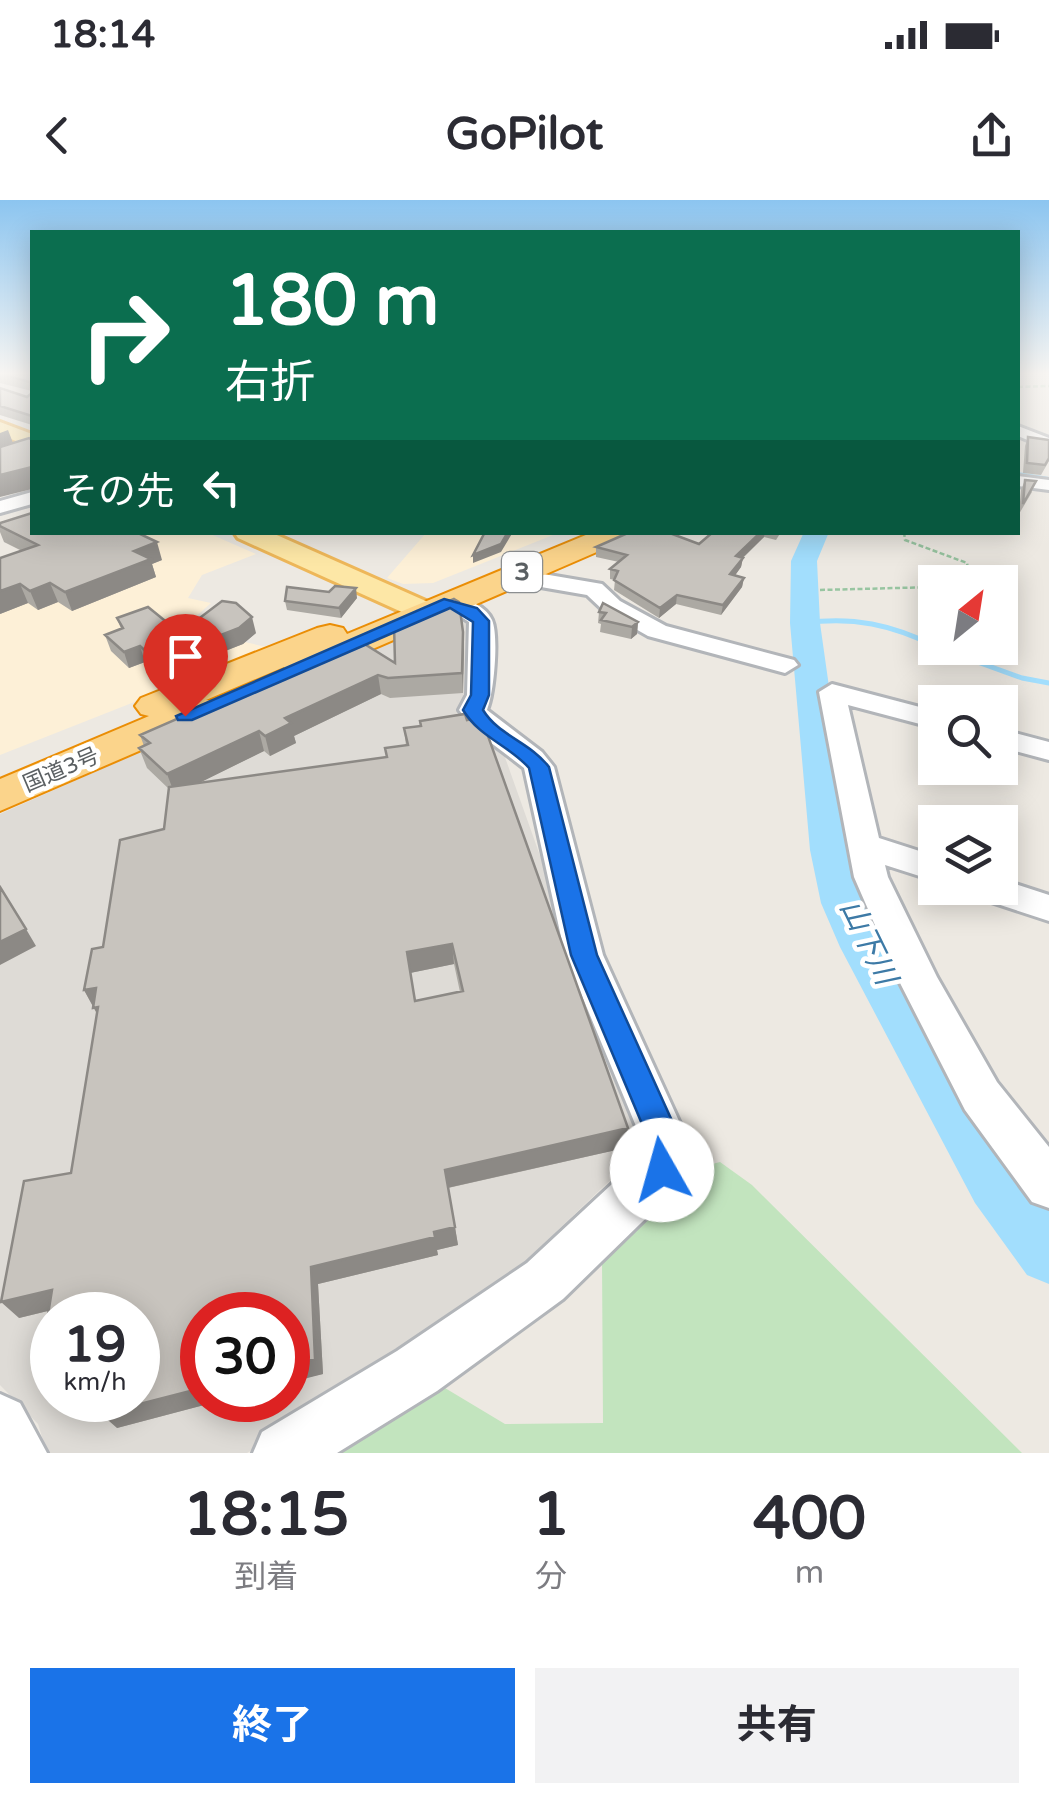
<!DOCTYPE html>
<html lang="ja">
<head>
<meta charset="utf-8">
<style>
	:root { --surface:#fff; --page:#f2f2f3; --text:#2b2b33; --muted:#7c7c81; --accent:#1a73e8 }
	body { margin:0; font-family:"Varela Round","Noto Sans JP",sans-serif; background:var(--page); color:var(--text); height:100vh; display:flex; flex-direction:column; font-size:38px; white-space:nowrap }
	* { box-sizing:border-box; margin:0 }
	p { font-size:32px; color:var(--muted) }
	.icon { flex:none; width:55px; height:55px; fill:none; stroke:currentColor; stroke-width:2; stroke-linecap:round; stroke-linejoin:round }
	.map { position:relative; height:1253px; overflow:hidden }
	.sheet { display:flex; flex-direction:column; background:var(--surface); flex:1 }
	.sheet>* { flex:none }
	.guide { position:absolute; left:30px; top:30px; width:990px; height:305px; border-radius:0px; box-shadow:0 5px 25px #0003; background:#0b6e4f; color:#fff; overflow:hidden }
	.needle { width:65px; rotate:30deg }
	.buttons { position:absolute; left:918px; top:365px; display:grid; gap:20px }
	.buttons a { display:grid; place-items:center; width:100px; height:100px; border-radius:0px; background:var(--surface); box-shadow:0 5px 25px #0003; font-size:50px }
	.speed { position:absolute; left:30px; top:1092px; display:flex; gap:20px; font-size:50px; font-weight:700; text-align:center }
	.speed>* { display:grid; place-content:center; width:130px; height:130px; border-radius:50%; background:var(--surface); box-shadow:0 5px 25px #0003; line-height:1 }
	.speed small { font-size:25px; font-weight:400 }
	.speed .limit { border:15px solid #d22; background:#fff; color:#111 }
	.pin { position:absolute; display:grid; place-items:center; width:85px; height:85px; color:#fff; margin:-102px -42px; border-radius:50% 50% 50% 0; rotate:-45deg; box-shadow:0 0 10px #0007 }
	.pin .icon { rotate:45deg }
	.me { position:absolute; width:110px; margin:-55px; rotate:353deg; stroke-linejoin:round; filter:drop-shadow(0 0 8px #0008) }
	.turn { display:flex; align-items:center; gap:35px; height:210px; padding:0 30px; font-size:45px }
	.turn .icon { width:130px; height:130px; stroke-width:2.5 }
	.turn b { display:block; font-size:70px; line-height:85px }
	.then { display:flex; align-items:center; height:95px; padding:0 30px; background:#0003; gap:20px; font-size:38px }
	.eta { display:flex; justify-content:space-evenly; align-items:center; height:170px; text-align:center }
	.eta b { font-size:60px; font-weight:700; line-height:70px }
	.button { display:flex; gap:20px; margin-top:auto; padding:20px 30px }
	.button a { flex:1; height:115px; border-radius:0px; background:var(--accent); color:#fff; font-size:40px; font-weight:700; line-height:115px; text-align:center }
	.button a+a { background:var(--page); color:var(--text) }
	.status { display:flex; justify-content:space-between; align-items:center; height:70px; padding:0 50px; background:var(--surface); direction:ltr }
	.status svg { height:28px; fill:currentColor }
	header { display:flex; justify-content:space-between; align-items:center; height:130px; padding:0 30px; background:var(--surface); font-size:45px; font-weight:700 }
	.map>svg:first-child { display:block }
	.commercial { fill:#fdf0d7 }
	.industrial { fill:#dedbd6; fill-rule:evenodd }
	.green { fill:#c2e4be }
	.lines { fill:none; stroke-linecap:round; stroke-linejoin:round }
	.stream-far1 { stroke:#a2defd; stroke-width:4 }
	.stream { stroke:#a2defd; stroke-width:5 }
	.river { fill:#a2defd; fill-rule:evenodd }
	.minor-casing { stroke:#b2b5b9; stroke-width:6 }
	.major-casing { stroke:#eeb759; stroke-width:6 }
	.highway-casing { stroke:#ea8d05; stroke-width:4 }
	.path { stroke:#98c5a1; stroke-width:2.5; stroke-dasharray:5 2.5; stroke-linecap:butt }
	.minor { fill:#fff; fill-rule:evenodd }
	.major { fill:#fde7a6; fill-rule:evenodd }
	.highway { fill:#fbd48b; fill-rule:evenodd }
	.wall { fill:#aca9a3; fill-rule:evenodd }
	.shaded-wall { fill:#8c8985 }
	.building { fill:#c8c4be; stroke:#8c8985; stroke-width:2.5; fill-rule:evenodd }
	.route { fill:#1a73e8; stroke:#114b97; stroke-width:2.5 }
	.labels { text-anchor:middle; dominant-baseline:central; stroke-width:9; stroke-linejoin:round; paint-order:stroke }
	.far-street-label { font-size:22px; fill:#5a5f62; stroke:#fff }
	.shield { fill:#fff; stroke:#8c8f91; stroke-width:2.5 }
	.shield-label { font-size:25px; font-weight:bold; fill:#5a5f62 }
	.water-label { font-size:30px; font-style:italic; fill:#3d7aa6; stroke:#fff }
</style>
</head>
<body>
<div class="status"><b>18:14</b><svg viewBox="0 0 49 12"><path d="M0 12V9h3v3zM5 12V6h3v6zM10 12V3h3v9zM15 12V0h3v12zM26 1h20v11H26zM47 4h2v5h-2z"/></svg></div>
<header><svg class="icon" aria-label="back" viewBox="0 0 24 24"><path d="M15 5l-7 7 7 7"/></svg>GoPilot<svg class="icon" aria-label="share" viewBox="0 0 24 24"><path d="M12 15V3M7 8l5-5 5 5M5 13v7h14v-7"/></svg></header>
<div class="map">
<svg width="1049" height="1253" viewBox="0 0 1049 1253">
	<rect width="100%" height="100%" fill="#ede9e2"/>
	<path class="commercial" d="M122 333H208L256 354 202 375 188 398 211 403 183 428 271 448 0 555V374Z
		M426 333H558L433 383 403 384 387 378Z"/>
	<path class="industrial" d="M457 411 470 419 474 495 501 546 644 948 454 1129 247 1253H47L38 1224 0 1185V614ZM52 1115H138V1200H52ZM202 1115H288V1200H202Z"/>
	<path class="green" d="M720 962 752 985 1022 1253H326L440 1185 505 1224 603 1223 602 1060 697 968Z"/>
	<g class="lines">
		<path class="stream-far1" d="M1018 274 1049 279"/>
		<path class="stream" d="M805 423C853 416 892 425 935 446
			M939 448 1022 478 1049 483"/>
		<path class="river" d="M804 332H829L817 361 820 423 852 650 865 703 883 740 1017 963 1049 1003V1084L1027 1075 975 1003 840 747 821 703 810 650 790 423 791 361Z"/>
		<defs>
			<path id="minor" d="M1018 226 1049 238V249L1018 236Z
				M1018 276 1049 280V290L1018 286Z
				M32 292V304L0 313V301Z
				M514 369 602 384 620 401 666 426 794 460 798 465 785 473 648 436 604 411 587 395 506 381 503 376Z
				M450 395C464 399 485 404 492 420 499 436 494 493 487 510L542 552 554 567 603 755 689 943 679 986 563 1099 437 1191 337 1253H253L262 1232 397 1151 527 1063 640 958 643 943 565 755 524 568 478 533 459 510 467 495 469 422 439 402 442 397Z
				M832 484 935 511V528L848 505 879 638 935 656V681L885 665 888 677 937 777 997 882 1049 947V1008L1032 1002 965 910 901 785 854 677 819 492Z
				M1000 529 1049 542V560L1000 547Z
				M1000 679 1049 695V721L976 697 970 688H1000Z
				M0 1194 20 1203 47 1253H0Z"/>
			<path id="major" d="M0 222 32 234V247L0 235Z
				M234 332H270L437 406 441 412 437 418H415L238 338Z"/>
			<path id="highway" d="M593 332H633L629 338 315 474 302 477 289 474 284 467 206 500 213 501 219 510 213 519 0 611V579L149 516 141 514 135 506 141 498 317 428 330 425 343 428 347 434Z"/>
		</defs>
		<use href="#minor" class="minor-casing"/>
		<use href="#major" class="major-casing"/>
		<use href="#highway" class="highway-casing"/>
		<path class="path" d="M1018 187 1049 186
			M904 332 905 340 967 363 970 382
			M820 390 935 387"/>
		<use href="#minor" class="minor"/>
		<use href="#major" class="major"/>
		<use href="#highway" class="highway"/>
	</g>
	<path class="wall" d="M0 172H32V225L0 215V188L27 197 32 193V191L0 183Z
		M1028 237 1049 261 1041 275 1023 273 1025 246Z
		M1025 280 1032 292 1019 314 1021 290Z
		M0 323 162 360 152 364 156 377 72 411 58 402 38 410 28 403 0 414 22 351 4 342 0 332Z
		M713 332H781L776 340 764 337 743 358 741 367 735 375 744 378 742 387 721 415 676 404 659 418 614 390 615 380 610 379V369L619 362 596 357V347L699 344Z
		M329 392 357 398 341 418 287 410 285 401Z
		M599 412 638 422 637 434 631 439 600 432 601 424 598 423Z
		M117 418 180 433H256L243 444 197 462 200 473 171 485 161 476 155 479 151 468 145 462 129 468 111 451 105 435 121 429Z
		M463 432V493L390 498 381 494 294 536 296 543 270 556 264 551 198 583 386 557 406 546 404 528 625 948 448 988 458 1045 437 1050 438 1055 318 1084 323 1174 202 1200H223L117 1228 138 1115 48 1111 19 1118 71 973 97 814 84 790 103 747 164 629 169 589 147 568 139 548 144 546 140 535 395 463ZM454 764 460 792 415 801 410 773Z"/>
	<path class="shaded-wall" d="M8 230 15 248 0 254V233Z
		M32 267V289L0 297V275Z
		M508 332H513L501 352 473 363V355Z
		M761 332H765L764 337 734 366 736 356Z
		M157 342 162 360 152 364 156 377 72 411 65 392 134 351Z
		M743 358 741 367 729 384 730 374Z
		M744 378 742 387 721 415 723 405Z
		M50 383 58 402 38 410 30 391Z
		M20 384 28 403 0 414V391Z
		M356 388 357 398 341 418 339 408Z
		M677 395 676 404 659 418 660 408Z
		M252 417 256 433 243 444 197 462 200 473 171 485 166 468 185 449Z
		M638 422 637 434 631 439 632 427Z
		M463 432 464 451 463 493 462 473Z
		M140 446 145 462 129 468 124 452Z
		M156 460 161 476 155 479 150 462Z
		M378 475 381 494 294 536 296 543 270 556 265 536 285 518Z
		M259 531 264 551 175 595 167 574Z
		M26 729 36 746 0 765V742Z
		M452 744 454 764 410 773 407 752Z
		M96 788 105 828 84 790Z
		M628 928 625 948 447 988 445 970Z
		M455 1027 458 1045 437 1050 438 1055 318 1084 323 1174 288 1183V1166L311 1067Z
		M52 1090 68 1106 19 1118 1 1102Z
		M202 1188V1200H223L117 1228 101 1214Z"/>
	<path class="building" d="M0 172H32V216L0 206V188L27 197 32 193 30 182 0 174Z
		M1028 237 1049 240V258L1045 265 1027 263Z
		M29 238 32 240V267L0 275V247Z
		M1025 280 1036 281 1023 304Z
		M32 313V332H136L157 342 134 351 151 359 65 392 50 383 30 391 20 384 0 391V358L38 345 0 326V323Z
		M485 332H508L501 344 473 355Z
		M630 332H667L699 344 713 332H761L736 356 743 358 730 374 744 378 723 405 677 395 660 408 614 380 618 371 610 369 627 355 596 347Z
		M335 386 356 388 339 408 285 401 287 387 329 392Z
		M454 399 459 402 463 432 462 473 388 478 378 475 285 518 291 523 265 536 259 531 167 574 139 548 150 543 140 535 358 440 395 463 394 424Z
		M222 401 236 403 252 417 239 428 185 449 195 457 166 468 156 460 150 462 151 456 140 446 124 452 105 435 123 428 117 418 148 407 180 433Z
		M603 403 638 422 632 427 601 420 606 413 599 412Z
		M465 514 467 520 478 518 483 522 628 928 445 970 455 1027 434 1032 435 1037 311 1067 315 1159 288 1166V1115H202V1188L101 1214 102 1200H138V1115H52V1125L46 1127 52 1090 1 1102 24 981 71 973 98 807 93 808 96 788 84 790 92 749 103 747 120 640 164 629 169 587 387 557 385 548 408 545 404 528 421 526 420 521ZM452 744 463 791 415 801 407 752Z
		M0 687 26 729 0 742Z"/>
	<linearGradient id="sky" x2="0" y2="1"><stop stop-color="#8cc5f0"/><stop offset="0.5" stop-color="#f7f5f2"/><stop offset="1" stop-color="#f7f5f2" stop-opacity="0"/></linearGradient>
	<rect width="1049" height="347" fill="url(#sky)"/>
	<path class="route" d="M444 399 477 408 489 421V495L483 510C499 536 530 542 549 567L597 755 682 943 674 982 662 987 651 982 646 970 650 943 571 755 529 568C509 545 480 538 463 510L471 495 473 422 450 408 192 520H178L176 516Z"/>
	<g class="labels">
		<g class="far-street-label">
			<text transform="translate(61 570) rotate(-23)">国道3号</text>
		</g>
		<rect class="shield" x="502" y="352" width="40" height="40" rx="8"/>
		<g class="shield-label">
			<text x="522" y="372">3</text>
		</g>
		<g class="water-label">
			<text transform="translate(868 742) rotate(64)">山下川</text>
		</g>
	</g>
</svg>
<div class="buttons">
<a><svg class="needle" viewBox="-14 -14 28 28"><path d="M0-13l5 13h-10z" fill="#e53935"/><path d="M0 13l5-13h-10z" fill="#7c7c81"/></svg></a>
<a><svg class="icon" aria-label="search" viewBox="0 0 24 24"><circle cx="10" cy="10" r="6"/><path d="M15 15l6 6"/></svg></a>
<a><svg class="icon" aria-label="layers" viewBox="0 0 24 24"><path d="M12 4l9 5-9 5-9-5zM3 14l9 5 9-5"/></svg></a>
</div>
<div class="speed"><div>19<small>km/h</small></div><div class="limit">30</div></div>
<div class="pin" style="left:185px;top:516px;background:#d93025"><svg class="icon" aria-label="arrive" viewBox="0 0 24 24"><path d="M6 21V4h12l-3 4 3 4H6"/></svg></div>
<svg class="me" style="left:662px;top:970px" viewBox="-20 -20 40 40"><circle r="19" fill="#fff"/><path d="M0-13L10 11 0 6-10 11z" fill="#1a73e8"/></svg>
<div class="guide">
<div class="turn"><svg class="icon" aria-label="right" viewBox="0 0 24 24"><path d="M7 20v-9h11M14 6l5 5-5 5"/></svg><div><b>180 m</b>右折</div></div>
<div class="then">その先<svg class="icon" aria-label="left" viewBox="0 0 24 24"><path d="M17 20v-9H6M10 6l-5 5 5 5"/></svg></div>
</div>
</div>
<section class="sheet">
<div class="eta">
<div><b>18:15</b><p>到着</p></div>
<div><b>1</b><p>分</p></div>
<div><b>400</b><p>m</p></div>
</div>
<div class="button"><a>終了</a><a>共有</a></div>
</section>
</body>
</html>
